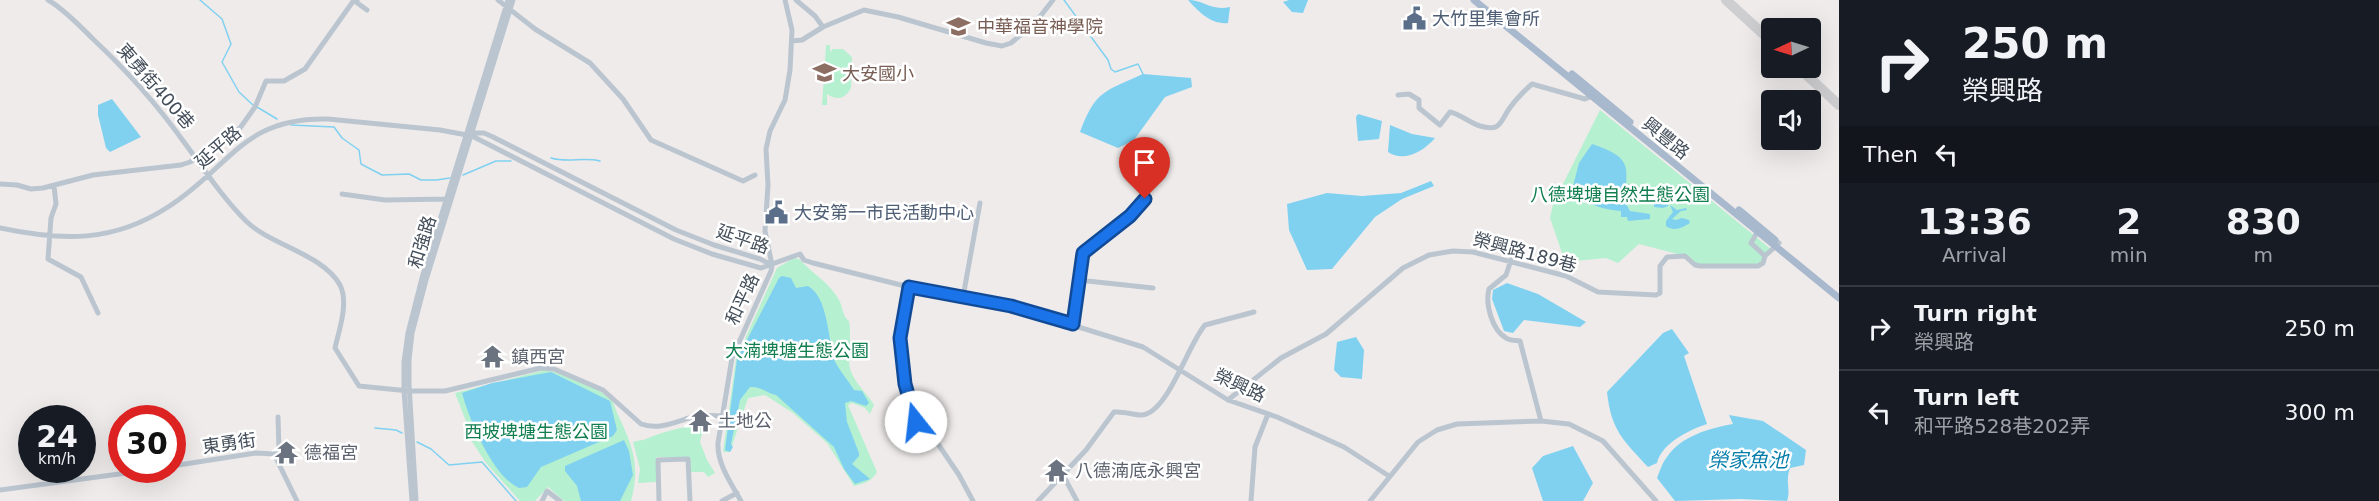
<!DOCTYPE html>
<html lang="en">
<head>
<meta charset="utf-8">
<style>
	:root { --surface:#171b24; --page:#20242c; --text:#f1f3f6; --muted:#9ea1a6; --line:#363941 }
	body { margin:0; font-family:"DejaVu Sans","Noto Sans TC",sans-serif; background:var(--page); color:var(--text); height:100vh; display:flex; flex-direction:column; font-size:22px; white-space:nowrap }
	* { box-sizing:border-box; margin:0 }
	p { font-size:20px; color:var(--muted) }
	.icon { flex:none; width:33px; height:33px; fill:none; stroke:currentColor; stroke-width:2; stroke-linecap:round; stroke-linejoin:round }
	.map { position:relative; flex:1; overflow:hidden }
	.details { display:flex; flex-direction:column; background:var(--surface); width:540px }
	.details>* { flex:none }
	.banner { background:#171b24; color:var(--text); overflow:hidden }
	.needle { width:39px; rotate:266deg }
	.tools { position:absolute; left:1761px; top:18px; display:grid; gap:12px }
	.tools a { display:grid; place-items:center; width:60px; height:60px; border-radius:6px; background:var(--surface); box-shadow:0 6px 24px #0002; font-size:30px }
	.speed { position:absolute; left:18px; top:405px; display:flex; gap:12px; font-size:30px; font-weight:700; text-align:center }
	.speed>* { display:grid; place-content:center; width:78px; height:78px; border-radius:50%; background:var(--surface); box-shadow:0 6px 24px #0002; line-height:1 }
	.speed small { font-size:15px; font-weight:400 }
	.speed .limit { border:9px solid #d22; background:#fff; color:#111 }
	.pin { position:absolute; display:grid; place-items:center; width:51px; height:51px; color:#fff; margin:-62px -26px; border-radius:50% 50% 50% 0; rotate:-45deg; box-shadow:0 0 6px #0007 }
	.pin .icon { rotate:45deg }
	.me { position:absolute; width:66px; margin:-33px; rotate:344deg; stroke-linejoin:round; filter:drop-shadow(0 0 4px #0008) }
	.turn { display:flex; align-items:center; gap:21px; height:126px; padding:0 24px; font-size:27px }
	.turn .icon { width:78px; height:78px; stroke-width:2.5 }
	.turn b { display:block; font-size:42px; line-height:51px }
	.then { display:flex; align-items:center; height:57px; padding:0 24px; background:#0003; gap:12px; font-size:22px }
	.eta { display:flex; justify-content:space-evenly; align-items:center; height:102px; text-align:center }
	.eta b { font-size:36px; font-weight:700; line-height:42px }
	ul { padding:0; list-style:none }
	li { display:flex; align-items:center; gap:18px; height:84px; padding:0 24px; border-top:2px solid var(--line) }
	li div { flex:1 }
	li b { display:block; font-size:22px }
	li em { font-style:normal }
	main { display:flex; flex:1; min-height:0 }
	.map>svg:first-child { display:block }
	.green { fill:#b5f0d0 }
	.water { fill:#80d1f0 }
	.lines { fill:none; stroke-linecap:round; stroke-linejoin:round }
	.stream { stroke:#80d1f0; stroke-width:1.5 }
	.taxiway { stroke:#ceced1; stroke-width:10 }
	.minor { stroke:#bbc5cf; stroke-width:5 }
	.major { stroke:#a9b9cd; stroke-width:7 }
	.route-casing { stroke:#114b97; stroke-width:15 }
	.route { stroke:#1a73e8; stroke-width:10 }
	.labels { text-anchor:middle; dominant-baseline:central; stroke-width:5; stroke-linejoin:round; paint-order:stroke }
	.service-label { font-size:18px; fill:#4e5e75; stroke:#fff; text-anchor:start }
	.education-label { font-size:18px; fill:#785e54; stroke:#fff; text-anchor:start }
	.street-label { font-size:18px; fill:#434e5a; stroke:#fff }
	.park-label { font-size:18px; fill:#117e4f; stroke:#fff }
	.worship-label { font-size:18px; fill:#5b616d; stroke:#fff; text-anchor:start }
	.water-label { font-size:20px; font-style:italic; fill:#047dab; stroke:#fff }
</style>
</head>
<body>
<main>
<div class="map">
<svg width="1839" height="501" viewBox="0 0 1839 501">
	<rect width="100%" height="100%" fill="#efebeb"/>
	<path class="green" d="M826 45H830V52L833 49H843L852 57 851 88C845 99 837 101 827 94V105H822Z
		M1600 110 1772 250 1758 266H1700L1685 256 1639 244 1618 263 1606 258 1575 261 1562 253 1550 218 1553 204Z
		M794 258 799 259C812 273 830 283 839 300 843 307 842 316 849 321 853 343 842 340 867 350L869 355 849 361C849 379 866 391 874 405L870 414 865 408 852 403 848 405 877 472C871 482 865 483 854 486L827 443 793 413 765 395 748 398 730 452H723L736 359 777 268Z
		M545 370C563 373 600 387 612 401 615 405 616 412 619 417 634 449 640 467 631 501H564L548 487 535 501H520L486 463 469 437V429L455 393Z
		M705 423 700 442 707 460 715 473 708 477 704 472H690L684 457H657L656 482 638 483 640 469 633 442C638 440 642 441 646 439 663 431 685 427 705 423Z"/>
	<path class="water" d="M1188 0C1204 0 1211 11 1230 7L1228 23C1211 25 1198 11 1188 0Z
		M1289 0H1308L1303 13 1292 12 1283 2Z
		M1143 74 1191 78 1192 87 1165 97 1134 140 1118 148 1080 132C1095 91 1105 91 1143 74Z
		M112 99 141 137 110 152 106 148 98 115V105Z
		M1358 114 1382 121 1379 139 1358 141 1356 117Z
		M1390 125 1412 134 1435 138C1424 151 1404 163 1388 152Z
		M1592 144C1603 148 1624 154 1626 169 1627 178 1625 185 1628 194H1647L1660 199 1662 204H1668V206L1663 208 1654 207V200L1648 201 1644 198 1637 199 1631 198 1626 204 1630 211 1650 214V219L1628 221 1627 217H1621V211C1604 210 1579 203 1573 186L1579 163Z
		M1431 181 1434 186 1402 199 1375 217 1332 269 1307 270 1289 230 1287 204 1327 193 1362 196 1401 193Z
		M1670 205 1677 210 1686 208 1687 210 1681 211 1672 219 1676 220 1682 218 1689 220 1690 223C1682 228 1674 232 1666 226V221L1673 212Z
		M782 276 791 278 796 288 808 286C828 297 828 338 834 359 838 369 848 380 854 390L862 391 869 403 866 406 851 401 845 403 847 422 859 453V456L852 464 870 479 855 484 844 469 834 447 776 395C766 393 761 386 750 387L740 400 731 444 733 447 730 452 725 450 737 359 779 278Z
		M1507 283 1538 294 1586 322 1580 327 1524 320 1513 333 1504 331 1492 299 1493 290Z
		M1672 329 1689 353 1684 356 1707 424C1689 430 1662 443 1657 463L1648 467C1623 440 1611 430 1607 392L1663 333Z
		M1356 337 1364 350 1362 379 1341 377 1334 370 1337 342Z
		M551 372 610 401 617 430 613 436 541 467 527 487 519 488C493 477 469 419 462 393L492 383Z
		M1729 415 1763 421 1806 450 1804 465 1790 468C1785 482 1791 489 1787 501L1740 499 1675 501 1657 478C1660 471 1662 463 1667 457 1681 436 1710 428 1733 424Z
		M624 440 629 451 633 475 620 501H581L577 486 565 471V466Z
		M1573 446 1593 483 1583 501H1543L1532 468 1543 456Z"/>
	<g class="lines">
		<path class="stream" d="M200 0 222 19 231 44 222 62 239 92 253 105
			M1064 0 1108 60 1111 69 1115 72 1138 64 1143 74
			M257 107 277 119
			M291 125 334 127 342 138 359 150 361 164 382 175 409 174 421 180H436L450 178
			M551 158C567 163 583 157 600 161
			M463 175 496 161H511
			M375 428 396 430 402 433
			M417 442 431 449 449 465 482 462 516 501"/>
		<path class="taxiway" d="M1726 0 1772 42
			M1799 68 1839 105"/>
		<path class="minor" d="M48 0C64 9 80 26 93 39 126 70 155 102 181 138 202 166 221 196 246 221 270 245 323 254 340 285 349 303 339 330 335 348L359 386 409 391H445L541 368 554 369 603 390 641 424C657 430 673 423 689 418 700 415 712 415 723 416
			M357 0 356 2 367 10
			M498 0 535 29 590 63 623 99 651 140 743 181 755 175
			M796 0 815 16 823 27
			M792 41 802 40 823 27 864 10 898 17 986 43 1002 46 1011 43 1035 23 1053 0
			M1398 95 1409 94 1419 100V108L1440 125 1450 112C1460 114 1470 123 1480 126 1501 132 1500 122 1509 109 1516 99 1524 91 1532 84L1585 99 1595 95
			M471 133H484L493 137 676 230 714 245 760 259 772 265
			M0 184 17 185 31 189 43 188 93 175 181 165 190 162 224 141 240 128 255 107 266 81H284L305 69 354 0
			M54 186 56 204 51 218 48 259 81 277 98 313
			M342 194 385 200 448 199
			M0 228C62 241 113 243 168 207 231 167 242 117 328 119L440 130 472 136 674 239 712 254 761 268 800 254 804 260 813 263 909 287 1011 306 1143 347 1228 400 1277 417 1344 447 1389 476
			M1759 229 1751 243 1765 256
			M1511 260 1506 275 1489 289C1485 304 1492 330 1506 338 1510 341 1516 340 1520 341L1541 421
			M1078 280 1153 288
			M909 287 900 338 905 384 916 422 936 441 959 475 973 501
			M963 297 980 203
			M1073 324 1083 253 1087 247 1130 217 1145 199
			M1228 400 1281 358 1326 334 1403 268 1429 255 1453 251 1473 252 1566 276 1598 292 1656 295 1660 293V266L1667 257 1685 256 1695 265 1700 266H1758L1763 263 1765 256 1779 243
			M274 454 279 449 278 417
			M172 466 256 453 274 454 297 501
			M1063 475 1077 501
			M0 490 149 470
			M412 501 404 390V362L408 333 422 278 508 0
			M416 501 409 384V360L412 333 426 280 513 0
			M542 501 547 491 560 501
			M659 501 658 460 688 459 690 501
			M722 501 737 493
			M741 501C731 483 717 464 718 443L732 358 771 271 772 265 765 231 768 185 766 149 770 131 785 100 790 70 792 30 785 0
			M1038 501 1086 450 1114 412C1124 411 1133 415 1142 415 1168 413 1188 344 1205 325L1254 312
			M1251 501 1255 447 1268 414
			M1370 501 1418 442 1437 430 1457 424 1541 421 1569 424 1603 441 1656 501"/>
		<path class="major" d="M1474 0 1839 298
			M1572 74 1630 122
			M1739 210 1775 240"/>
	</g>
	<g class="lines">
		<defs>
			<path id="route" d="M916 422 905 384 900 338 909 287 1011 306 1073 324 1083 253 1130 216 1145 199"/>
		</defs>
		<use href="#route" class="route-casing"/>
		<use href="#route" class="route"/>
	</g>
	<defs>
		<symbol id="civic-bare" viewBox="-9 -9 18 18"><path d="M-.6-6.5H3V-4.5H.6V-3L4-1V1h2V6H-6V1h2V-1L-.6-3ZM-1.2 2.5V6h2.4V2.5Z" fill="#5c6f8a" stroke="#fff" stroke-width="2.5" paint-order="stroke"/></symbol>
		<symbol id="university-bare" viewBox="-9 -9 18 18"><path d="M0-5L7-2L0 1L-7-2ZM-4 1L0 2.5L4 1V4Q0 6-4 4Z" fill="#8d6e63" stroke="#fff" stroke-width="2.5" paint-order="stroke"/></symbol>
		<symbol id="school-bare" viewBox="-9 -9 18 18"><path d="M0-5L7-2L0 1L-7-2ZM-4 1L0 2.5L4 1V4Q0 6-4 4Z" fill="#8d6e63" stroke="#fff" stroke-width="2.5" paint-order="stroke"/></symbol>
		<symbol id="temple-bare" viewBox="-9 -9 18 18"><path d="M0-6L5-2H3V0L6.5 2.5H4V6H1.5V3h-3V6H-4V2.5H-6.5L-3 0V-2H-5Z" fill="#6b7280" stroke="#fff" stroke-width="2.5" paint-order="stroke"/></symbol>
	</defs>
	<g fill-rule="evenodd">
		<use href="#civic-bare" x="1398" y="2" width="33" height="33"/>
		<use href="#university-bare" x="942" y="10" width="33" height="33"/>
		<use href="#school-bare" x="808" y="56" width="33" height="33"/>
		<use href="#civic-bare" x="760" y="196" width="33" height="33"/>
		<use href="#temple-bare" x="476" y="340" width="33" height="33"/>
		<use href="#temple-bare" x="684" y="404" width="33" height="33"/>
		<use href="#temple-bare" x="270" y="436" width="33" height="33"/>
		<use href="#temple-bare" x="1040" y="454" width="33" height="33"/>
	</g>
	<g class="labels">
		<g class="service-label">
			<text x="1432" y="18">大竹里集會所</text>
			<text x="794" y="212">大安第一市民活動中心</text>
		</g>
		<g class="education-label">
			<text x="977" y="26">中華福音神學院</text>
			<text x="842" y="73">大安國小</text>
		</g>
		<g class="street-label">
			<text transform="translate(156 86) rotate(49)">東勇街400巷</text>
			<text transform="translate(1666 138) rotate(39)">興豐路</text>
			<text transform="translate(218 147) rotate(-41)">延平路</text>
			<text transform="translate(743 239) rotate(19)">延平路</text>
			<text transform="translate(422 242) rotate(-73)">和強路</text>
			<text transform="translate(1525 252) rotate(15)">榮興路189巷</text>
			<text transform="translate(742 299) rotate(-65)">和平路</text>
			<text transform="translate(1240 385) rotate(25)">榮興路</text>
			<text transform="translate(229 443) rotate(-8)">東勇街</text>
		</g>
		<g class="park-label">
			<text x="1620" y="194">八德埤塘自然生態公園</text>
			<text x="797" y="350">大湳埤塘生態公園</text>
			<text x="536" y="431">西坡埤塘生態公園</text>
		</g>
		<g class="worship-label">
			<text x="511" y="356">鎮西宮</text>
			<text x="718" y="420">土地公</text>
			<text x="304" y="452">德福宮</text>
			<text x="1075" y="470">八德湳底永興宮</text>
		</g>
		<g class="water-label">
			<text x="1748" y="460">榮家魚池</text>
		</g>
	</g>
</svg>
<div class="tools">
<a><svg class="needle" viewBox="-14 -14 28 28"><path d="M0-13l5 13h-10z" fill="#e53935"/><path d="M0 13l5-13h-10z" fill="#9ea1a6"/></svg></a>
<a><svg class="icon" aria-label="sound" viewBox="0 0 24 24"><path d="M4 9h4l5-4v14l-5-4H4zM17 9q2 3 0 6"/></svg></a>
</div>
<div class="speed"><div>24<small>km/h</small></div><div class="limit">30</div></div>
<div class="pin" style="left:1145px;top:199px;background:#d93025"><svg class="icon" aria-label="arrive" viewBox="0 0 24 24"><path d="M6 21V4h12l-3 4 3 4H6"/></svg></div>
<svg class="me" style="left:916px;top:422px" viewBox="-20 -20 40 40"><circle r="19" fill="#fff"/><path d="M0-13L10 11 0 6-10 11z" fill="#1a73e8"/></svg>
</div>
<section class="details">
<div class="banner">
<div class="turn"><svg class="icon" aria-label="right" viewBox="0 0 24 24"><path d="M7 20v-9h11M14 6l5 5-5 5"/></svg><div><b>250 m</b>榮興路</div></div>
<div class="then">Then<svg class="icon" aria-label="left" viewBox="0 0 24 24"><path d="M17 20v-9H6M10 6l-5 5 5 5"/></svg></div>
</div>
<div class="eta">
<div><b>13:36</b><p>Arrival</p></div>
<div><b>2</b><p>min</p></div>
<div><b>830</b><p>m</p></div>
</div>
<ul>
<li><svg class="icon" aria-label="right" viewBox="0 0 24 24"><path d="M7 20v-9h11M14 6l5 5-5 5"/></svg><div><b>Turn right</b><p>榮興路</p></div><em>250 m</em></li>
<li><svg class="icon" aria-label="left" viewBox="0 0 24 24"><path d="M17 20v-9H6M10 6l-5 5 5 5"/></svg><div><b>Turn left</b><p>和平路528巷202弄</p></div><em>300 m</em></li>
</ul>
</section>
</main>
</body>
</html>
